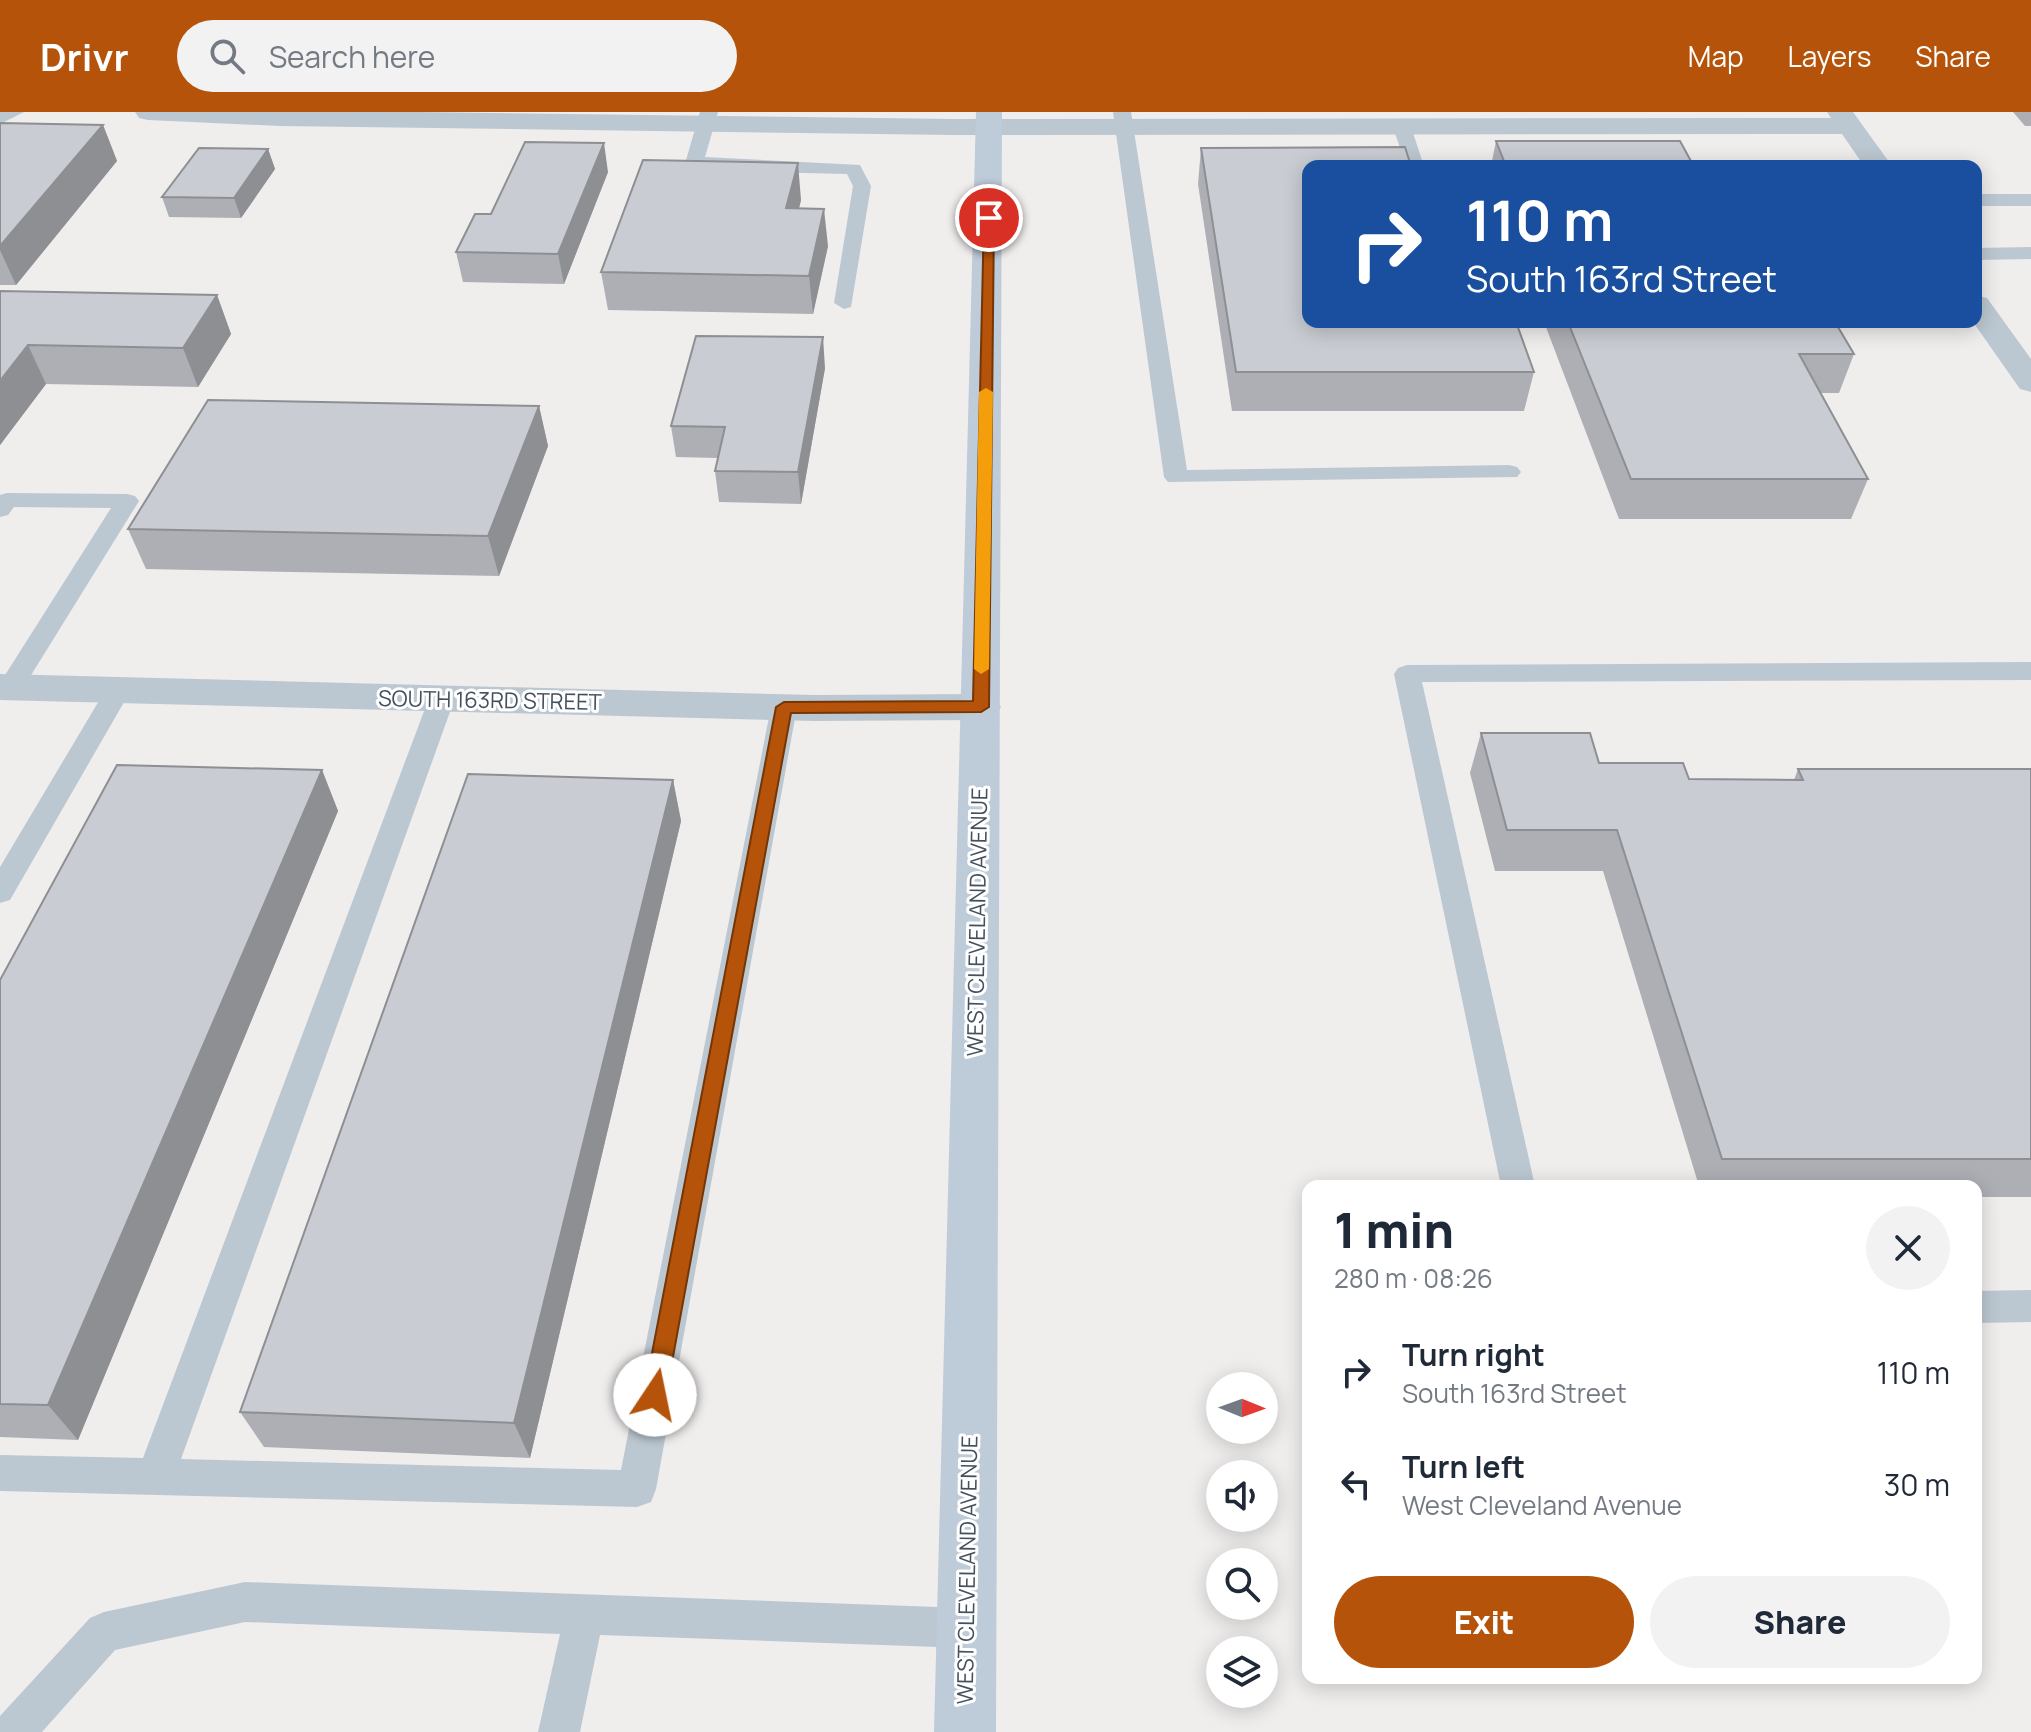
<!DOCTYPE html>
<html lang="en">
<head>
<meta charset="utf-8">
<style>
	:root { --surface:#fff; --page:#f2f2f3; --text:#1f2937; --muted:#747a83; --accent:#b45309 }
	body { margin:0; font-family:Manrope,sans-serif; background:var(--page); color:var(--text); height:100vh; display:flex; flex-direction:column; font-size:30px; white-space:nowrap }
	* { box-sizing:border-box; margin:0 }
	p { font-size:26px; color:var(--muted) }
	.icon { flex:none; width:44px; height:44px; fill:none; stroke:currentColor; stroke-width:2; stroke-linecap:round; stroke-linejoin:round }
	.map { position:relative; flex:1; overflow:hidden }
	.side { position:absolute; left:1302px; top:1068px; width:680px; height:504px; display:flex; flex-direction:column; background:var(--surface); border-radius:16px; box-shadow:0 4px 20px #0003 }
	.side>* { flex:none }
	.banner { position:absolute; left:1302px; top:48px; width:680px; height:168px; border-radius:16px; box-shadow:0 4px 20px #0003; background:#1a4fa0; color:#fff; overflow:hidden }
	.needle { width:52px; rotate:91deg }
	.controls { position:absolute; left:1206px; top:1260px; display:grid; gap:16px }
	.controls a { display:grid; place-items:center; width:72px; height:72px; border-radius:50%; background:var(--surface); box-shadow:0 4px 20px #0003; font-size:40px }
	.pin { position:absolute; display:grid; place-items:center; width:68px; height:68px; color:#fff; margin:-34px; border:4px solid #fff; border-radius:50%; box-shadow:0 2px 8px #0007 }
	.me { position:absolute; width:88px; margin:-44px; rotate:11deg; stroke-linejoin:round; filter:drop-shadow(0 0 6px #0008) }
	.turn { display:flex; align-items:center; gap:28px; height:168px; padding:0 32px; font-size:36px }
	.turn .icon { width:104px; height:104px; stroke-width:2.5 }
	.turn b { display:block; font-size:56px; line-height:68px }
	.round { display:grid; place-items:center; flex:none; width:84px; height:84px; border-radius:42px; background:var(--page) }
	.overview { display:flex; align-items:center; justify-content:space-between; height:136px; padding:0 32px }
	h1 { font-size:48px; font-weight:800; line-height:60px }
	.primary-button { display:flex; gap:16px; margin-top:auto; padding:16px 32px }
	.primary-button a { flex:1; height:92px; border-radius:48px; background:var(--accent); color:#fff; font-size:32px; font-weight:800; line-height:92px; text-align:center }
	.primary-button a+a { background:var(--page); color:var(--text) }
	ul { padding:0; list-style:none }
	li { display:flex; align-items:center; gap:24px; height:112px; padding:0 32px }
	li div { flex:1 }
	li b { display:block; font-size:30px }
	li em { font-style:normal }
	header { display:flex; align-items:center; gap:48px; box-sizing:border-box; height:112px; padding:0 40px; background:var(--accent); color:#fff }
	header strong { font-size:38px }
	nav { display:flex; gap:44px; margin-inline-start:auto; font-size:28px }
	.search { width:560px; height:72px; background:var(--page); display:flex; align-items:center; gap:20px; box-sizing:border-box; padding:0 28px; border-radius:44px; color:var(--muted); font-size:30px }
	.map>svg:first-child { display:block }
	.lines { fill:none; stroke-linecap:round; stroke-linejoin:round }
	.service { fill:#bcc8d1; fill-rule:evenodd }
	.minor { fill:#bcc8d1; fill-rule:evenodd }
	.secondary { fill:#becbd8; fill-rule:evenodd }
	.wall { fill:#adafb5 }
	.shaded-wall { fill:#8d8f93 }
	.building { fill:#c9ccd2; stroke:#8d8f93; stroke-width:2 }
	.route { fill:#b45309; stroke:#753606; stroke-width:2 }
	.slow { fill:#f59e0b }
	.labels { text-anchor:middle; dominant-baseline:central; stroke-width:6; stroke-linejoin:round; paint-order:stroke }
	.street-label { font-size:22px; fill:#44515c; stroke:#fff }
</style>
</head>
<body>
<header>
<strong>Drivr</strong>
<div class="search"><svg class="icon" aria-label="search" viewBox="0 0 24 24"><circle cx="10" cy="10" r="6"/><path d="M15 15l6 6"/></svg>Search here</div>
<nav><a>Map</a><a>Layers</a><a>Share</a></nav>
</header>
<div class="map">
<svg width="2031" height="1620" viewBox="0 0 2031 1620">
	<rect width="100%" height="100%" fill="#f0eded"/>
	<g class="lines">
		<path class="service" d="M0 0H24L0 12Z
			M700 0H718L705 45 860 53 871 74 851 195 844 197 834 191 853 74 847 62 716 59 688 52 686 48Z
			M1113 0H1131L1187 358 1509 353 1517 355 1521 360 1517 365 1168 370 1164 365Z
			M1402 10 1411 15 1424 54H1406L1393 15Z
			M1976 82H2031V94H1976Z
			M2031 135V147L1976 148V136Z
			M7 381 127 382 135 384 139 389 20 581 11 584 2 581 0 571 111 396 14 395 8 403 0 405V383Z
			M2031 550V568L1422 570 1535 1074H1501L1394 562 1398 556 1407 553Z
			M118 569 127 572 131 578 10 788 0 791V755L109 572Z
			M442 577 451 580 455 586 181 1347 621 1358 771 595 775 589 784 586 793 589 797 595 656 1377 651 1390 637 1395 0 1379V1343L143 1346 429 586 433 580Z
			M2031 1178V1210L1976 1211V1179Z
			M245 1470 966 1496 980 1502 986 1516 980 1530 966 1536 600 1523 580 1620H538L560 1522 245 1510 115 1538 42 1620H0V1604L90 1506 104 1500Z"/>
		<path class="minor" d="M135 0H419L952 7 1831 6 1827 0H1853L1892 54H1864L1842 22 952 23 280 14 148 8 139 6Z
			M1976 183 1987 186 2031 247V280L2020 277 1973 210H1976Z
			M0 562 815 583 981 582 995 586 1001 595 995 604 981 608 815 609 0 588Z"/>
		<path class="secondary" d="M976 0H1002L996 1620H934Z"/>
	</g>
	<path class="wall" d="M2013 0H2031V14H2025Z
		M0 11 103 13 117 49 16 173H0Z
		M1496 29 1692 51 1742 54H1491Z
		M1201 36 1308 54 1534 260 1524 299H1232L1198 72Z
		M268 37 275 57 241 106 169 105 162 85Z
		M608 60 564 172 463 170 456 140 491 102Z
		M801 88 799 96 828 134 813 202 608 198 601 160Z
		M0 179 217 183 231 222 198 275 46 272 0 333Z
		M1544 210H1835L1854 242 1839 281H1821L1868 367 1851 407H1619Z
		M825 256 801 392 719 390 715 359 718 346 676 345 671 314Z
		M539 294 548 334 499 464 146 457 128 417Z
		M1481 621 1599 651 1689 667 1794 668 1798 657H2031V1085H1976V1074H1699L1603 759H1495L1470 661Z
		M322 658 338 699 78 1328 0 1325V868Z
		M673 668 681 709 530 1346 264 1335 240 1300Z"/>
	<path class="shaded-wall" d="M103 13 117 49 16 173 0 138V134Z
		M604 31 608 60 564 172 558 142Z
		M268 37 275 57 241 106 234 86Z
		M798 51 801 88 790 133 786 96Z
		M824 97 828 134 813 202 809 164Z
		M217 183 231 222 198 275 183 236Z
		M823 225 825 256 801 392 798 360Z
		M28 233 46 272 0 333V269Z
		M539 294 548 334 499 464 488 424Z
		M322 658 338 699 78 1328 48 1293Z
		M673 668 681 709 530 1346 514 1311Z"/>
	<path class="building" d="M0 11 103 13 0 134Z
		M1496 29H1680L1692 51H1740L1742 54H1506Z
		M525 30 604 31 558 142 456 140 475 102H491Z
		M1405 35 1411 54H1308V210H1516L1534 260H1236L1201 36Z
		M199 36 268 37 234 86 162 85Z
		M643 48 798 51 786 96 824 97 809 164 601 160Z
		M0 179 217 183 183 236 28 233 0 269Z
		M1568 210H1835L1854 242H1799L1868 367H1631Z
		M696 224 823 225 798 360 715 359 725 315 671 314Z
		M208 288 539 294 488 424 128 417Z
		M1481 621H1590L1599 651H1683L1689 667 1803 668 1798 657H2031V1047H1722L1617 718H1507Z
		M117 653 322 658 48 1293 0 1292V868Z
		M468 662 673 668 514 1311 240 1300Z"/>
	<path class="route" d="M984 104 994 106 989 595 981 600 791 601 666 1283 663 1290 655 1293 647 1290 644 1283 776 595 784 590 973 589Z"/>
	<path class="slow" d="M986 276 993 280 989 557 981 562 974 557 979 280Z"/>
	<g class="labels">
		<g class="street-label">
			<text transform="translate(490 588) rotate(1)">SOUTH 163RD STREET</text>
			<text transform="translate(977 810) rotate(-89)">WEST CLEVELAND AVENUE</text>
			<text transform="translate(967 1458) rotate(-89)">WEST CLEVELAND AVENUE</text>
		</g>
	</g>
</svg>
<div class="controls">
<a><svg class="needle" viewBox="-14 -14 28 28"><path d="M0-13l5 13h-10z" fill="#e53935"/><path d="M0 13l5-13h-10z" fill="#747a83"/></svg></a>
<a><svg class="icon" aria-label="sound" viewBox="0 0 24 24"><path d="M4 9h4l5-4v14l-5-4H4zM17 9q2 3 0 6"/></svg></a>
<a><svg class="icon" aria-label="search" viewBox="0 0 24 24"><circle cx="10" cy="10" r="6"/><path d="M15 15l6 6"/></svg></a>
<a><svg class="icon" aria-label="layers" viewBox="0 0 24 24"><path d="M12 4l9 5-9 5-9-5zM3 14l9 5 9-5"/></svg></a>
</div>
<div class="pin" style="left:989px;top:106px;background:#d93025"><svg class="icon" aria-label="arrive" viewBox="0 0 24 24"><path d="M6 21V4h12l-3 4 3 4H6"/></svg></div>
<svg class="me" style="left:655px;top:1283px" viewBox="-20 -20 40 40"><circle r="19" fill="#fff"/><path d="M0-13L10 11 0 6-10 11z" fill="#b45309"/></svg>
<div class="banner">
<div class="turn"><svg class="icon" aria-label="right" viewBox="0 0 24 24"><path d="M7 20v-9h11M14 6l5 5-5 5"/></svg><div><b>110 m</b>South 163rd Street</div></div>
</div>
<section class="side">
<div class="overview"><div><h1>1 min</h1><p>280 m · 08:26</p></div><a class="round"><svg class="icon" aria-label="close" viewBox="0 0 24 24"><path d="M6 6l12 12M18 6L6 18"/></svg></a></div>
<ul>
<li><svg class="icon" aria-label="right" viewBox="0 0 24 24"><path d="M7 20v-9h11M14 6l5 5-5 5"/></svg><div><b>Turn right</b><p>South 163rd Street</p></div><em>110 m</em></li>
<li><svg class="icon" aria-label="left" viewBox="0 0 24 24"><path d="M17 20v-9H6M10 6l-5 5 5 5"/></svg><div><b>Turn left</b><p>West Cleveland Avenue</p></div><em>30 m</em></li>
</ul>
<div class="primary-button"><a>Exit</a><a>Share</a></div>
</section>
</div>
</body>
</html>
